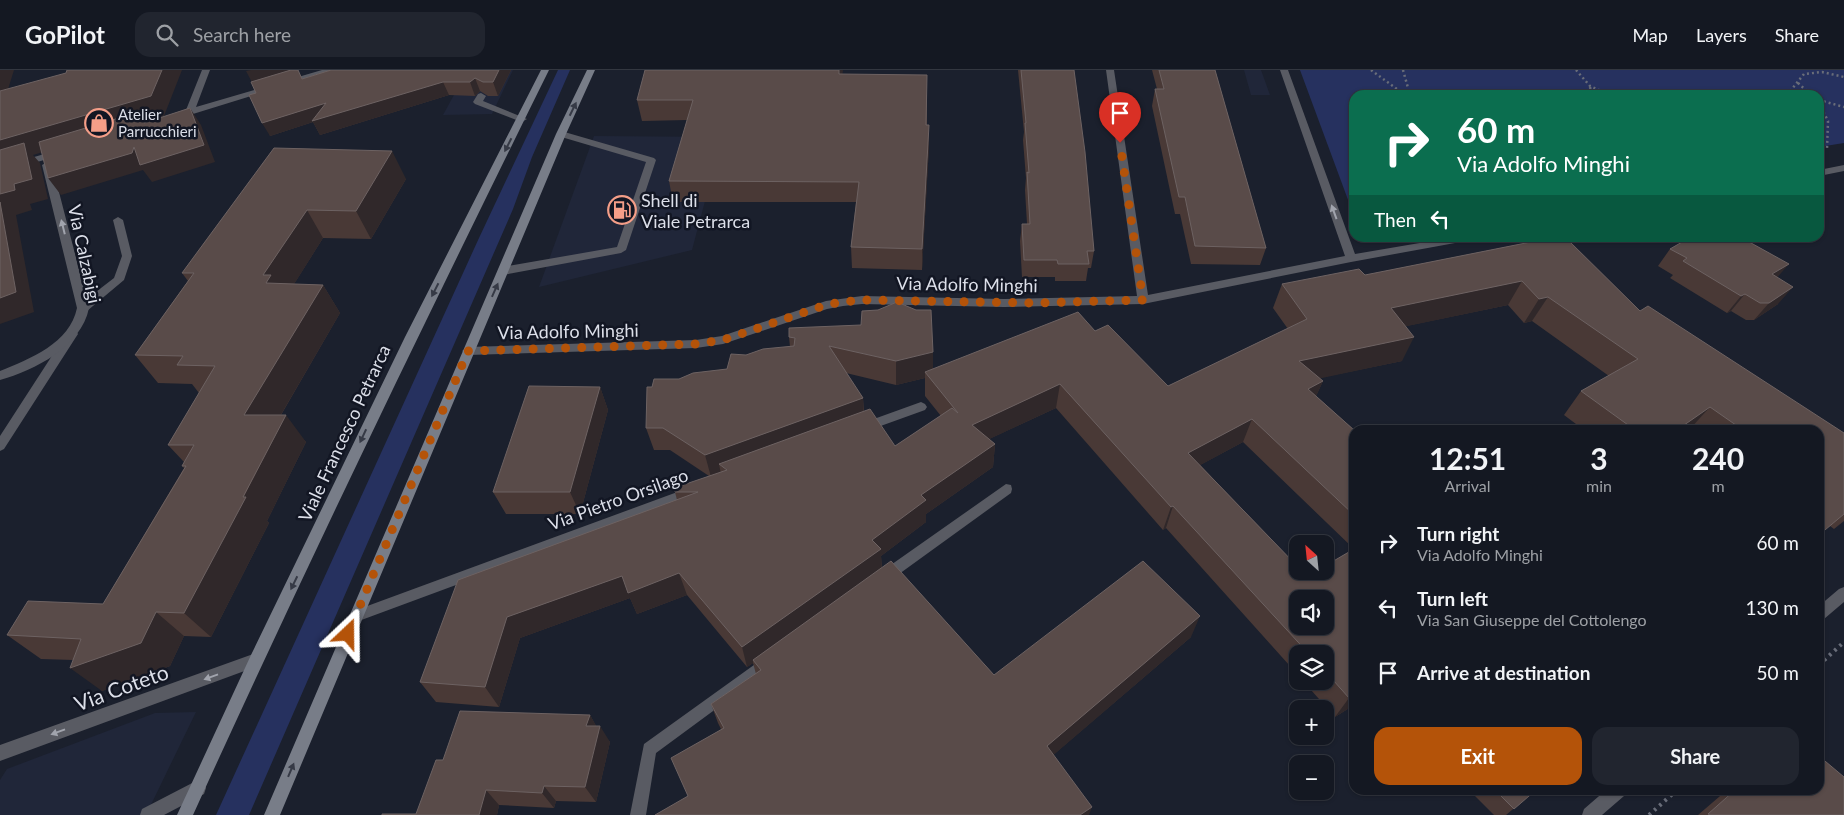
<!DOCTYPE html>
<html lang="en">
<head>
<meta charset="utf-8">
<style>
	:root { --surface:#141822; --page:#21252f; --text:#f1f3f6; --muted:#9da0a5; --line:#333740; --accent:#b45309 }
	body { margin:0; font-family:Lato,sans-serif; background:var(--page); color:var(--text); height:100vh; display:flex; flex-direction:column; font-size:19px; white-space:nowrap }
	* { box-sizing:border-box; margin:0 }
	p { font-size:16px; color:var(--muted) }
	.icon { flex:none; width:28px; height:28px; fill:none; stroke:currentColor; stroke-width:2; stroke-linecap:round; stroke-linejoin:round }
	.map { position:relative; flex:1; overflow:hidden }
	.details { position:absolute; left:1349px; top:355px; width:475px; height:370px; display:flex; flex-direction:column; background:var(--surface); border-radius:15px; box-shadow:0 1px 4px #0004,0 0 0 1px var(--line) }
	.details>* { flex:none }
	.guide { position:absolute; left:1349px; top:20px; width:475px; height:152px; border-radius:15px; box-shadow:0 1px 4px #0004,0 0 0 1px var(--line); background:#0b6e4f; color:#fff; overflow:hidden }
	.needle { width:32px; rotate:333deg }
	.fabs { position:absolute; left:1289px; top:465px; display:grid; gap:10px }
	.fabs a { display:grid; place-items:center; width:45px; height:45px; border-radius:10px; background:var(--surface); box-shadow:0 1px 4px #0004,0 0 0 1px var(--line); font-size:25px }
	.pin { position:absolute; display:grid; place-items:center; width:42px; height:42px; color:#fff; margin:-51px -21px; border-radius:50% 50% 50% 0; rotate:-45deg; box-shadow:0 0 5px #0007 }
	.pin .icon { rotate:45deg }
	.me { position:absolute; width:55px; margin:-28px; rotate:23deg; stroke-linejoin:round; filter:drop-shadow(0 0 4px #0008) }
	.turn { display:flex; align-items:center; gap:18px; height:105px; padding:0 25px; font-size:22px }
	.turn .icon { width:65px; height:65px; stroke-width:2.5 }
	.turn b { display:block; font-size:35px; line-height:42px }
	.then { display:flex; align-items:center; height:48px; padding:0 25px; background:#0003; gap:10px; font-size:19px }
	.eta { display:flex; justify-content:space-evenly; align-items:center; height:85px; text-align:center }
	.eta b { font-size:30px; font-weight:700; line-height:35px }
	.cta { display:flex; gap:10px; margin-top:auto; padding:10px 25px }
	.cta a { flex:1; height:58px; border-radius:15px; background:var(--accent); color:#fff; font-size:20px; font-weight:700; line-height:58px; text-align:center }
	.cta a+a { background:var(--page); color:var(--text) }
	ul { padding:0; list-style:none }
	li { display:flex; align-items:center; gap:15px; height:65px; padding:0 25px }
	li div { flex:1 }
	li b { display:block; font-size:19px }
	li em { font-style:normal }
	header { display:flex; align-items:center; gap:30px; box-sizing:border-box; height:70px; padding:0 25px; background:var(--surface); border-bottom:1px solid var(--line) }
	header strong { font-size:24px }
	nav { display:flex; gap:28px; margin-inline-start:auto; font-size:18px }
	.search { width:350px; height:45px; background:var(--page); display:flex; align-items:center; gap:12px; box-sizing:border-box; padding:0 18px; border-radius:15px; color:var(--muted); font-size:19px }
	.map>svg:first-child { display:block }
	.built { fill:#202639 }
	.green { fill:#26315f }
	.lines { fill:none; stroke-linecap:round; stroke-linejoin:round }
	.path-far1 { stroke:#696d79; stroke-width:2.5; stroke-dasharray:2 3; stroke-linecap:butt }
	.path { stroke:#696d79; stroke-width:4; stroke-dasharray:2.5 4.5; stroke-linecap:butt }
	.lane { fill:#595b63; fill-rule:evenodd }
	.street { fill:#595b63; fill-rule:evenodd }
	.secondary { fill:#787d88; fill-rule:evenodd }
	.wall { fill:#493936; fill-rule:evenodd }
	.shaded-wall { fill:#30282a }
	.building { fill:#594b49; stroke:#6d6262; fill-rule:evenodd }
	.oneway { fill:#363a46 }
	.oneway2 { fill:#a1a4ad }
	.route { stroke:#b45309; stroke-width:9; stroke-dasharray:0 16.2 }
	.labels { text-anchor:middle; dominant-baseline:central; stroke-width:5; stroke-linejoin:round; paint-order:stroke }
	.far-poi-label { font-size:15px; fill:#dcdfe9; stroke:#121623; text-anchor:start }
	.poi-label { font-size:18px; fill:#dcdfe9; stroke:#121623; text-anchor:start }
	.street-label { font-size:18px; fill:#dcdfe9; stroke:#121623 }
	.near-street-label { font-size:21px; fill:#dcdfe9; stroke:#121623 }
</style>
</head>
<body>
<header>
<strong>GoPilot</strong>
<div class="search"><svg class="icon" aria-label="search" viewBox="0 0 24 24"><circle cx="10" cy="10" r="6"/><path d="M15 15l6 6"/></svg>Search here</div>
<nav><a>Map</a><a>Layers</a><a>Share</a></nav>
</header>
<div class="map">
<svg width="1844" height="745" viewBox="0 0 1844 745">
	<rect width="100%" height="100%" fill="#1b202d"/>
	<path class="built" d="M441 0H513L492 44 443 45 455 23Z
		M1244 0H1261L1270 25H1251Z
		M594 66 722 67 692 180 539 217Z
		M196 642 146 745H0V710L7 699 155 643Z"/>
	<path class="green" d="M558 0H570L532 87 513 139 249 745H216L479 168Z
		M1300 0H1844V73L1819 77V25H1354V146Z"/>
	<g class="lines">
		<path class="path-far1" d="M1371 0 1405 25
			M1403 0 1410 25
			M1576 0 1590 16 1610 25
			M1798 13 1811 25
			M1590 17 1592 25
			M1787 25 1804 4 1822 2 1844 7
			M1819 30 1844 37
			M1819 33 1828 51 1827 79"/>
		<path class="path" d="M1819 595 1844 572
			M1649 745 1677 720"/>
		<path class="lane" d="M481 23 486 26 483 31 527 49 522 52 519 51 475 34 473 32 478 24Z
			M561 61 654 88 656 90 626 180 621 183 503 205 499 204 498 201 499 198 503 197 617 177 646 92 558 66V62Z
			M118 147 123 150 132 186 124 210 87 241H79L77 238 79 235 114 208 122 186 113 150Z
			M72 260 76 261 78 264 76 267 4 379 0 381V366L68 261Z
			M198 710 204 712 206 718 204 724 164 745H140L142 739Z"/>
		<path class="street" d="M202 0H210L196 37 322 0H335L180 48H174V44L186 40Z
			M1106 0H1114L1148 225 1345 186 1280 0H1288L1355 184 1449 168H1471L1466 171 1351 192 1143 234 1004 237 862 234 843 236 827 239 723 274 696 278 468 285 462 281 468 277 696 270 722 266 826 231 862 226 1004 229 1137 226Z
			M58 80 63 83 61 85 0 103V97Z
			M47 92 52 95 89 238C81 277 35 300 0 310V301C30 289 70 273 77 238L42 95Z
			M1844 95V101L1819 106V100Z
			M921 332 925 334 927 337 925 340 864 362 860 360 858 357 860 354Z
			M1006 414 1011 415 1012 419 1011 423 888 512 883 514 878 512 876 508 878 504Z
			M691 417 696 418 697 422 696 426 356 552 351 550 349 546 351 542Z
			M1844 517V532L1824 549 1819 551V536L1839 519Z
			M256 583 261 585 263 590 261 595 0 691V675Z
			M768 585 773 587 775 592 773 597 656 683 646 745H630L644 674Z
			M1606 720H1626L1624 726 1602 745H1582L1584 739Z"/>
		<path class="secondary" d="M541 0H549C427 247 307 494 193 745H177L251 585 405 267Z
			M587 0H595L566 64 280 745H264L556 64Z"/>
	</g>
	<path class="wall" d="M331 0H511L498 26H488L480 21 475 26 449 25 320 65 313 52 270 66 256 23Z
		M1018 0H1074L1094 181 1091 198H1088L1086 211H1055V207H1022L1020 171 1022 154H1027L1025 120 1026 108 1023 70 1024 62Z
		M1152 0H1215L1266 178 1260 195 1191 194 1180 144H1175L1152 36 1155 19H1157Z
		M843 4 927 25V55L929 76 922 200 852 198 851 177 856 132H673L669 111 687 50 642 51 637 30Z
		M274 78 406 109 371 169 323 168 294 214 323 215 340 243 281 345 306 372 267 451 269 453 211 567 184 566 170 596 102 621 73 590 41 589 7 565 103 534 184 398 182 396 184 392 168 375 199 323 192 314 158 313 135 285 188 211 182 203Z
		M1551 168 1640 241 1844 363V451L1834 459 1830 456 1819 360H1584L1564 345 1581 321 1609 306 1532 251 1524 253 1508 235 1406 256 1402 291 1319 308 1323 311 1316 326 1354 360V635L1335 647 1303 611H1325V584H1298V605L1166 458 1163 460 1056 338 989 369 995 374 993 397 926 444V452L881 486 882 498 994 605 1191 567 1053 685 688 726 721 659 718 653 711 634 756 604 753 593 747 597 687 525 637 544 630 528 520 568 499 637 436 632 420 612 677 430 675 422 709 406 670 380H654L646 358 652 317 679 309 727 299 746 285 790 277 789 267 933 299 1095 261 1168 316 1288 259 1273 238 1282 214 1365 205ZM846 303 896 315 925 308V326L941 346 895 376 864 341 863 328ZM1243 372 1354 479 1307 507 1200 395Z
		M1670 179 1777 208 1778 234 1754 250H1746L1731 241 1727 243 1670 208 1673 205 1658 196Z
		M600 317 608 340 580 444H506L493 422Z
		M590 645 596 656 610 672 596 732 556 731 554 738 499 735 497 745H382L416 744 443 690Z
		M1469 720H1536L1506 745H1494Z
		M1727 720H1819L1844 745H1698Z"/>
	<path class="shaded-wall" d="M0 0H14L0 45Z
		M162 0H182L164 46 155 48 160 56 155 70 144 52 33 85 40 93 48 129 30 134 32 140 16 145 34 242 0 254V70Z
		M251 0H298L255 18 246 1Z
		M499 0H511L498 26 493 12Z
		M839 0H843L840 24 839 4Z
		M475 8 480 21 475 26 470 12Z
		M443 12 449 25 320 65 313 52 270 66 262 53 326 33Z
		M190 38 201 55 215 92 152 112 143 100 61 125 48 108 134 77Z
		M929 55V76L922 200V179Z
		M392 81 406 109 371 169 356 141Z
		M307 140 323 168 286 227 266 213 263 205Z
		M1789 194 1774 211 1772 204Z
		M1522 211 1508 235 1379 262 1391 238Z
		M323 215 340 243 265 372 244 345Z
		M1793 217 1778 234 1754 250 1769 233Z
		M1745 224 1731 241 1727 243 1741 226Z
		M1548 227 1532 251 1524 253 1539 229Z
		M1414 267 1402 291 1289 315 1299 291Z
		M933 282V306L925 302V308L896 315V291Z
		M1323 311 1312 335 1308 319Z
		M1060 314 1056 338 970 378 972 355Z
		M600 317 608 340 580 444 570 422Z
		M863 328 864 351 727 400 719 394 721 404 711 407 705 385Z
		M1710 337 1689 360H1677Z
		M286 345 306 372 267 451 269 453 211 567 184 543Z
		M1252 349 1243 372 1180 406 1188 383Z
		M995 374 993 397 926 444V452L881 486 882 501 753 590V593L747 597 742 577 872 470 921 425Z
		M1173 436 1166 458 1163 460 1171 437Z
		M679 503 687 525 637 544 630 528 520 568 499 637 485 617 507 547 622 506Z
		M156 542 184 566 170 596 102 621 70 598Z
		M1200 546 1191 567 1043 694 1047 676Z
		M1354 625V635L1335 647 1349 628Z
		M590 645 599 661 600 656 610 672 596 732 585 717 586 656Z
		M544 716 556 731 554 738 542 723Z
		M486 720 499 735 497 745H479Z
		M1092 737 1089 745H1080Z"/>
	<path class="building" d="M67 0H162L151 26 0 70V21L66 3Z
		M291 0H298L302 9 331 0H499L493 12H483L475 8 470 12H443L312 51 326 33 262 53 249 25 256 23 251 12Z
		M645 0H839V4L927 5 926 55H929L922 179 851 177 859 112 669 111 693 30H637Z
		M1021 0H1074L1085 82 1094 181H1087L1089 194H1058L1057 190H1024L1022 154H1030L1027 102 1029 103 1025 53H1026Z
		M1159 0H1215L1266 178 1195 176 1185 127H1179L1155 19H1164Z
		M190 38 204 75 140 95 134 77 132 83 48 108 39 72 149 39 144 53Z
		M24 73 32 109 14 114 15 120 0 124V80Z
		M274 78 392 81 356 141 307 140 263 205H271L266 213 323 215 244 345H286L243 427H246L184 543 156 542 141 573 70 598 81 569 7 565 28 531 103 534 186 396H182L194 375H168L215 296 177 295 183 286 135 285 194 203H182Z
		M0 132 16 222 0 228Z
		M1551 168H1566L1640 241 1648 236 1844 363V444L1819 465V360H1743L1710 337 1677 360H1635L1581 321 1638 289 1548 227 1539 229 1522 211 1391 238 1414 267 1299 291 1323 311 1308 319 1354 360V445L1252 349 1188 383 1298 497V501H1302L1307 507 1317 501H1325V496L1354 479V625L1349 628 1325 601V584H1309L1173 436 1171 437 1060 314 972 355 995 374 921 425 926 430 872 470 881 479 742 577 679 503 628 523 622 506 507 547 485 617 420 612 458 510 698 422H675L674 418 727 400 719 394 870 339 895 376 952 338 958 343 925 302 1078 242 1095 261 1108 255 1168 316 1307 249 1282 214 1359 199 1365 205ZM1298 529H1325V556H1298Z
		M1689 168H1710L1716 171 1723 168H1742L1789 194 1772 204 1793 217 1769 233H1760L1745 224 1741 226 1683 191 1687 188 1670 179Z
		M897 232 916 240H931L933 282 896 291 829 276 863 328 705 385 663 358H646L647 317H652L654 309H679L693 303 727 299 731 284 746 285 763 279 794 276 795 268 789 267V258L861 255 862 241 878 240Z
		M529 316 600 317 570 422H493Z
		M891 491 994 605 1143 491 1200 546 1047 676 1092 737 1080 745H655L688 726 671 688 724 658 711 634 761 600 753 590Z
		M460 641 590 645 586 656H600L585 717 544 716 542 723 486 720 479 745H382V744H416L436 690H443Z
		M1819 686 1844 707V745H1710L1708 744 1735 720H1819Z
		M1495 720H1536L1514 739Z"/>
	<defs><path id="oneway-solid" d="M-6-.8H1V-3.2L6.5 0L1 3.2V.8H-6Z" transform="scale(1.25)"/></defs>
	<g class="oneway">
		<use href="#oneway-solid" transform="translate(573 39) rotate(-64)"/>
		<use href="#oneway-solid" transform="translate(508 75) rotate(117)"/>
		<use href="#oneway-solid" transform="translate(435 220) rotate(117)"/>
		<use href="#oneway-solid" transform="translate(495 220) rotate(-66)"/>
		<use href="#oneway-solid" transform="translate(363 366) rotate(115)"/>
		<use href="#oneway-solid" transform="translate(294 513) rotate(116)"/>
		<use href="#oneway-solid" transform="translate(291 700) rotate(-67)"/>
	</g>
	<g class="oneway2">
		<use href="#oneway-solid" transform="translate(1334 142) rotate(-110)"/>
		<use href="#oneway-solid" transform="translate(63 157) rotate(-104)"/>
		<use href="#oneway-solid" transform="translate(211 607) rotate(160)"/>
		<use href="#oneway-solid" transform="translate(58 662) rotate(160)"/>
	</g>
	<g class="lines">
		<path class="route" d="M348 564 468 281 696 274 723 270 826 235 842 232 862 230 1035 233 1143 230 1120 73"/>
	</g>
	<defs>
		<symbol id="shop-ring" viewBox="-11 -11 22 22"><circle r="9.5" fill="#121623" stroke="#f49e88" stroke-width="1.5"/><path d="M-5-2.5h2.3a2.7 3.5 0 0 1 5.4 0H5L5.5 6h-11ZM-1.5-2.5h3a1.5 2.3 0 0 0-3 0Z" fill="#f49e88"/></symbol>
		<symbol id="fuel-ring" viewBox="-11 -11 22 22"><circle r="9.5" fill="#121623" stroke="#f49e88" stroke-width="1.5"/><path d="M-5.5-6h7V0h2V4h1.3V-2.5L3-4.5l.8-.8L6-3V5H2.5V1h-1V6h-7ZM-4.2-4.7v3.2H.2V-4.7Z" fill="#f49e88"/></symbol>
	</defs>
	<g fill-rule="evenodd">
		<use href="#shop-ring" x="83" y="37" width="32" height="32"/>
		<use href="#fuel-ring" x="606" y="124" width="32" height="32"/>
	</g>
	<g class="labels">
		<g class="far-poi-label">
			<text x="118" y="44">Atelier<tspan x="118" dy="17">Parrucchieri</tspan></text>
		</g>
		<g class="poi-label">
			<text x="641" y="130">Shell di<tspan x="641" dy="21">Viale Petrarca</tspan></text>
		</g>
		<g class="street-label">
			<text transform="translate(85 184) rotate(78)">Via Calzabigi</text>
			<text transform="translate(967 214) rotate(1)">Via Adolfo Minghi</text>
			<text transform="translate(568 261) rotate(-1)">Via Adolfo Minghi</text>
			<text transform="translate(344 363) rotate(-65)">Viale Francesco Petrarca</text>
			<text transform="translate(618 429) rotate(-20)">Via Pietro Orsilago</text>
		</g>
		<g class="near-street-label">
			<text transform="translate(121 617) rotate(-20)">Via Coteto</text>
		</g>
	</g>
</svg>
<div class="fabs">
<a><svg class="needle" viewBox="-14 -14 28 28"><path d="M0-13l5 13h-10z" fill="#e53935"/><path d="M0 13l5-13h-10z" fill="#9da0a5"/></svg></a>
<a><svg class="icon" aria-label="sound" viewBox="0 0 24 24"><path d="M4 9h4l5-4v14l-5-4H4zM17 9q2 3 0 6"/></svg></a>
<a><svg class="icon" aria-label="layers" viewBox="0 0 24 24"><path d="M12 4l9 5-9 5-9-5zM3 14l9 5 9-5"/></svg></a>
<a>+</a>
<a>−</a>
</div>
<div class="pin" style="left:1120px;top:73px;background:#d93025"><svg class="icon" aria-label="arrive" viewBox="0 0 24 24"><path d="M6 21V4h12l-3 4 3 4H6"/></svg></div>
<svg class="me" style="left:348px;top:564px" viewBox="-20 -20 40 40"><path d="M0-17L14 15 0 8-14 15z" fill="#b45309" stroke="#fff" stroke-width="4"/></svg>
<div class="guide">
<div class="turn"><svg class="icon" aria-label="right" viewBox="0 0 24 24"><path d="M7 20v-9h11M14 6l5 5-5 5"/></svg><div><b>60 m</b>Via Adolfo Minghi</div></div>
<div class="then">Then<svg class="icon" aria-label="left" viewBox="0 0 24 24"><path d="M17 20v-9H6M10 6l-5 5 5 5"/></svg></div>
</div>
<section class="details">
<div class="eta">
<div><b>12:51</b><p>Arrival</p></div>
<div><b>3</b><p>min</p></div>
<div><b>240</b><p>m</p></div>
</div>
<ul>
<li><svg class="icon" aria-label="right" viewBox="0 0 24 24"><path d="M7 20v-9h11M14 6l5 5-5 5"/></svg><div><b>Turn right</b><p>Via Adolfo Minghi</p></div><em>60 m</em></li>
<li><svg class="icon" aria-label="left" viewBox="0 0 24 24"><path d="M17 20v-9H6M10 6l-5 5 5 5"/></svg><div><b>Turn left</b><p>Via San Giuseppe del Cottolengo</p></div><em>130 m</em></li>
<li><svg class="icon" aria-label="arrive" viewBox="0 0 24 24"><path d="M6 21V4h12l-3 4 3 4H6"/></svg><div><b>Arrive at destination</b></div><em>50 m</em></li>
</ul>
<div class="cta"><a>Exit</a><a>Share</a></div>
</section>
</div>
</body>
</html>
